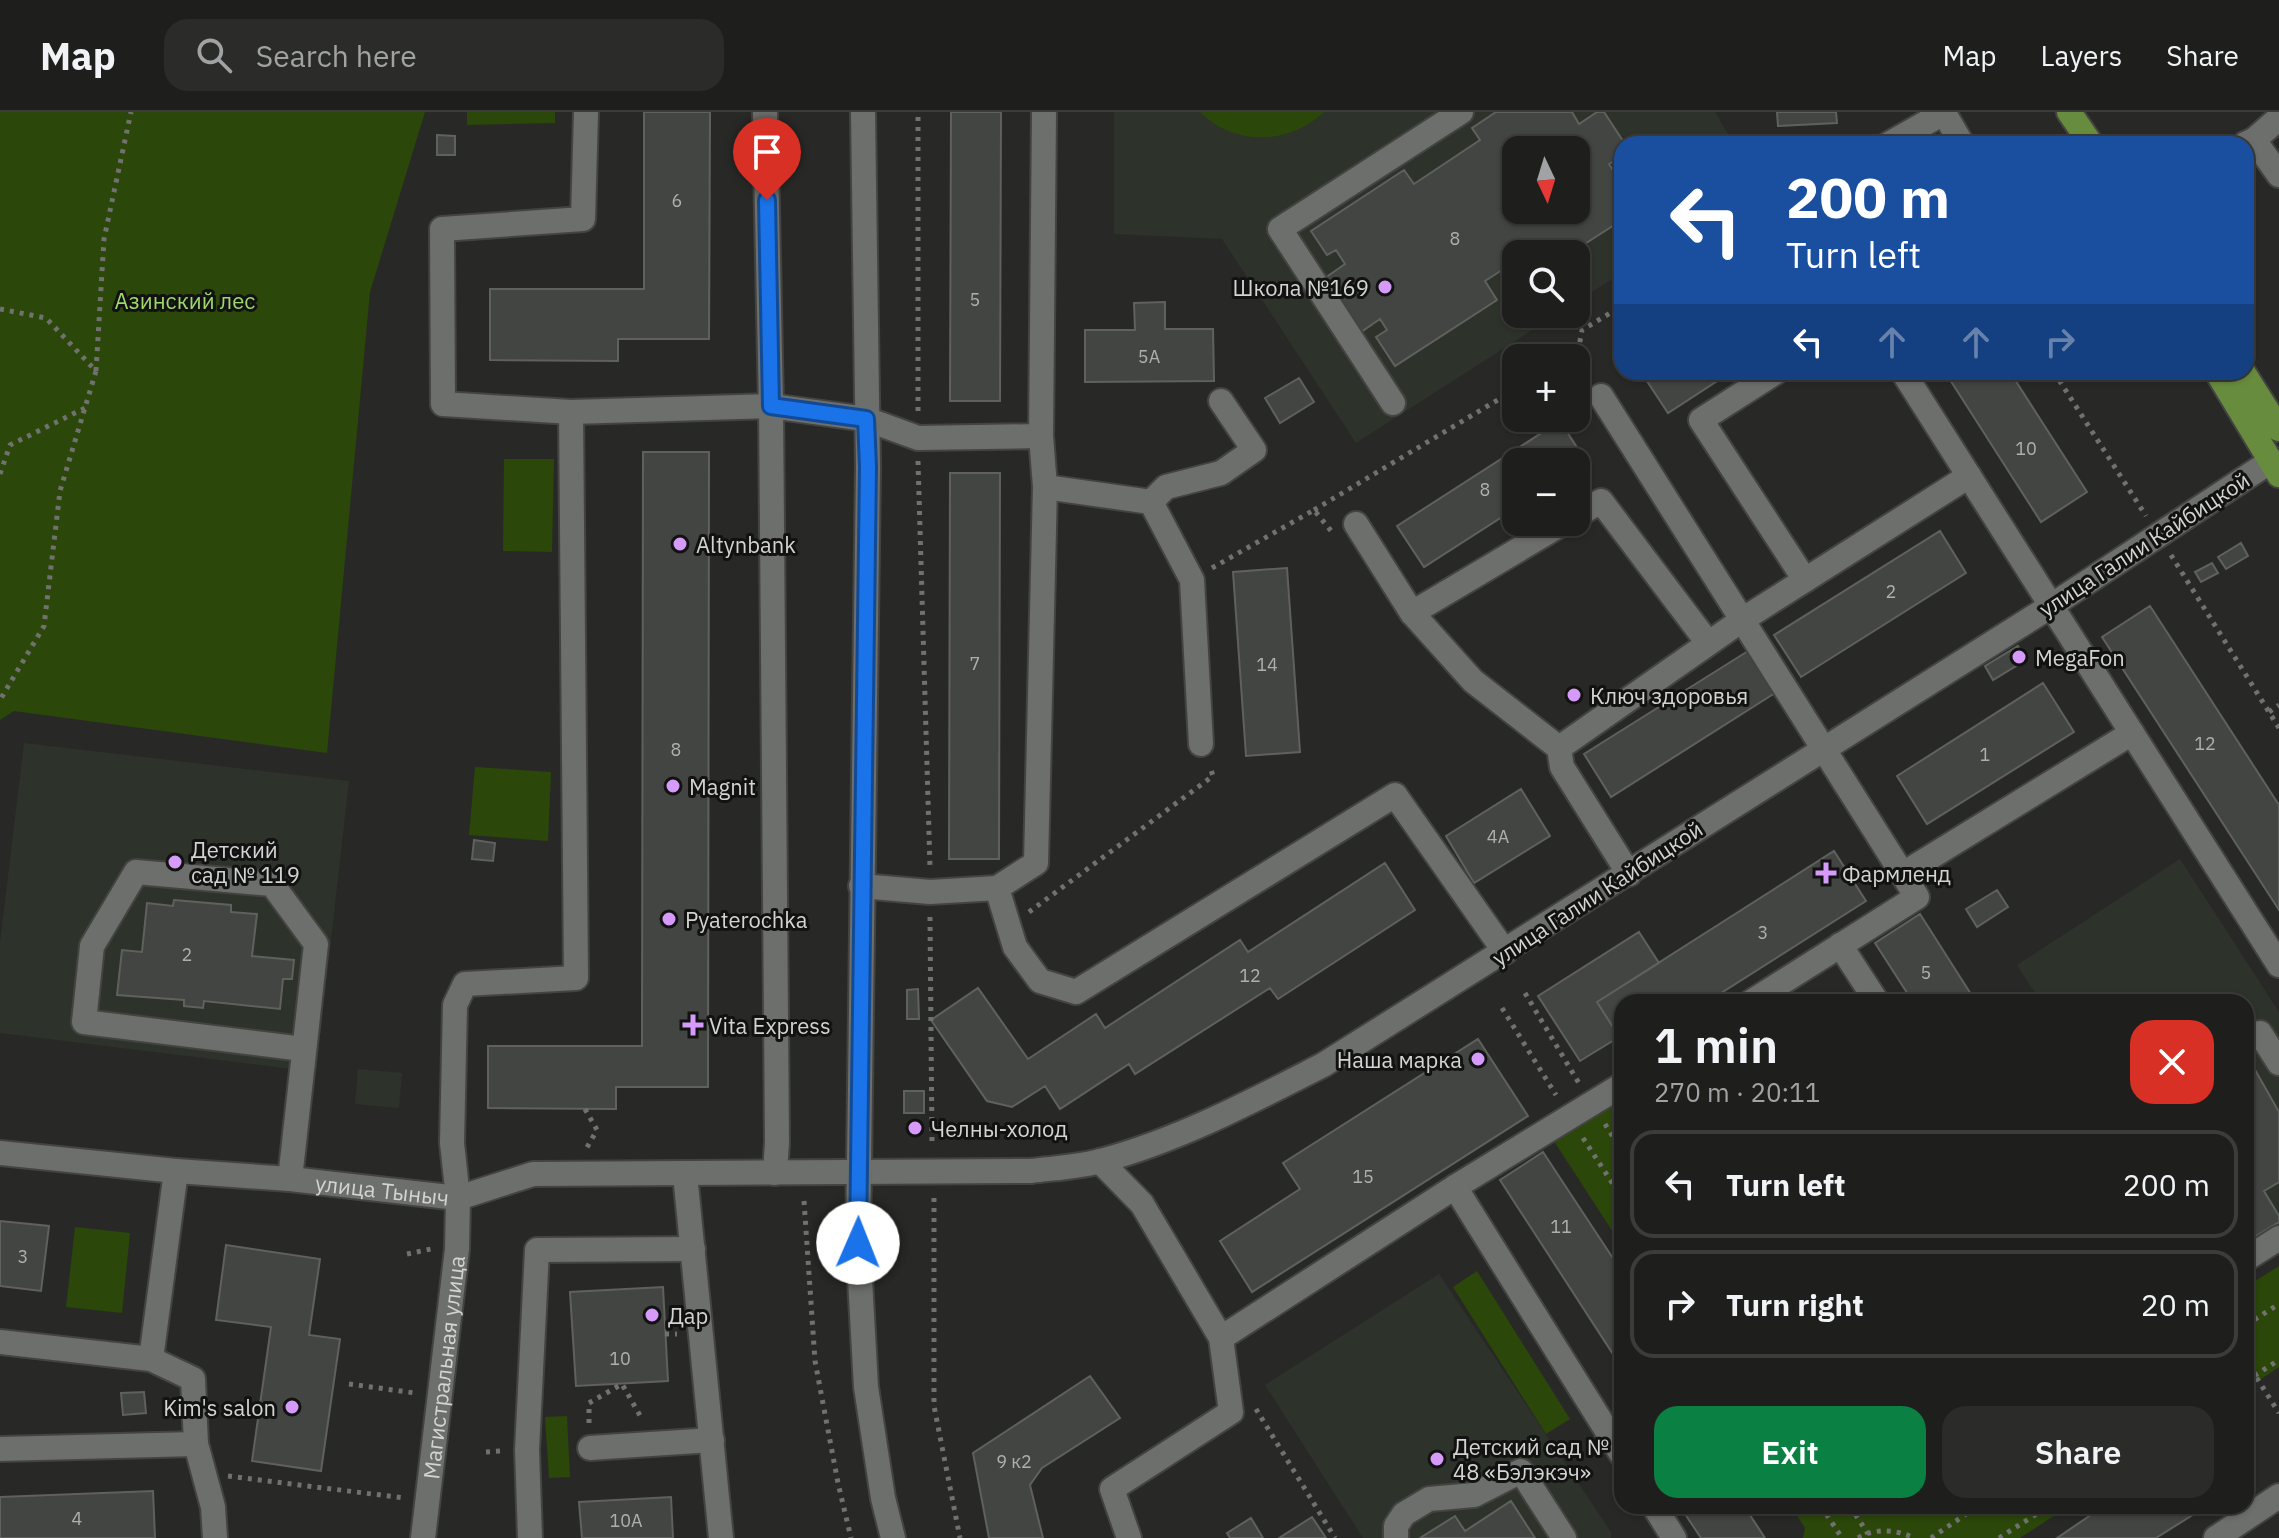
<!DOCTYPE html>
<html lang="en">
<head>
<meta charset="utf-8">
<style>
	:root { --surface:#1e1f1d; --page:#2b2c2a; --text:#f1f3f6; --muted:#a1a2a4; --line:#3c3d3b; --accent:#0b8043 }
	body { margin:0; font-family:"IBM Plex Sans",sans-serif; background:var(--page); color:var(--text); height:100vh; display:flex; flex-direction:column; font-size:30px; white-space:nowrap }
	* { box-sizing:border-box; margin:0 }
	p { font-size:26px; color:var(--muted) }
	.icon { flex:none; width:44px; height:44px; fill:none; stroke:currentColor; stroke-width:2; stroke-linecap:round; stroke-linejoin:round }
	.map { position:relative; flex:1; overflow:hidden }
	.drawer { position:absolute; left:1614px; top:882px; width:640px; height:520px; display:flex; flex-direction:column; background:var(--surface); border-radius:24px; box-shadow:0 2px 6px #0004,0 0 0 2px var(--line) }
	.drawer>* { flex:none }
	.banner { position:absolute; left:1614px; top:24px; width:640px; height:244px; border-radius:24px; box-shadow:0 2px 6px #0004,0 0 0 2px var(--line); background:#1a4fa0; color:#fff; overflow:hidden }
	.needle { width:52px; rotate:176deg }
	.controls { position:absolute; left:1502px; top:24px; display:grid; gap:16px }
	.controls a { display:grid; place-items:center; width:88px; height:88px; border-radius:16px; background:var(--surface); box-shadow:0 2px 6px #0004,0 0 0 2px var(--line); font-size:40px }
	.pin { position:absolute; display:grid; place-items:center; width:68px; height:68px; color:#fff; margin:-82px -34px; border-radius:50% 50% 50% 0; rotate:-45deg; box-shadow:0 0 8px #0007 }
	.pin .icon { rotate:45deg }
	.me { position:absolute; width:88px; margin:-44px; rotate:1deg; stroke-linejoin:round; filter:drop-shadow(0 0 6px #0008) }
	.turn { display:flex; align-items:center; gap:28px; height:168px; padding:0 40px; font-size:36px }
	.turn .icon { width:104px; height:104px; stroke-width:2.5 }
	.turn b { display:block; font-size:56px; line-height:68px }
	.lanes { display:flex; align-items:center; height:76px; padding:0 40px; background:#0003; justify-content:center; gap:40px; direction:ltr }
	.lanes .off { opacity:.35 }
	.round { display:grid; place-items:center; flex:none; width:84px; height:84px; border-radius:24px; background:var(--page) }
	.summary { display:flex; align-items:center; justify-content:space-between; height:136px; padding:0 40px }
	h1 { font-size:48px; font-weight:600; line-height:60px }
	.button { display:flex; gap:16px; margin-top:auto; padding:16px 40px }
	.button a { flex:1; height:92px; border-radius:24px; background:var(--accent); color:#fff; font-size:32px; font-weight:600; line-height:92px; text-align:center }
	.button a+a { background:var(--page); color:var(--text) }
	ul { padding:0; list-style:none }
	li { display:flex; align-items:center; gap:24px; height:108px; margin:0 16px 12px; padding:0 24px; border:4px solid var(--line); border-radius:24px }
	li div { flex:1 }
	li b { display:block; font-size:30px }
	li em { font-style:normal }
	header { display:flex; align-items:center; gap:48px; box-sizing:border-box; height:112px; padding:0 40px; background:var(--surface); border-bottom:2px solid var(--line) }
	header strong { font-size:38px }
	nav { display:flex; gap:44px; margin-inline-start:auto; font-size:28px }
	.search { width:560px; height:72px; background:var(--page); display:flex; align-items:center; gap:20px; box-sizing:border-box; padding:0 28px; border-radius:24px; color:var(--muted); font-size:30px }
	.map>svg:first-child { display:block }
	.built { fill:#2d322a; fill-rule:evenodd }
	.green { fill:#2b470a }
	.building { fill:#434542; stroke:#5f615e; stroke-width:2; fill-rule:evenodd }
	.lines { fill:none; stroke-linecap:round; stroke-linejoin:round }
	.minor-casing { stroke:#434442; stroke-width:28 }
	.major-casing { stroke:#434442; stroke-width:28 }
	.path { stroke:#717270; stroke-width:5; stroke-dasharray:4 6; stroke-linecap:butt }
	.minor { stroke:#6d6f6c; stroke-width:24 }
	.major { stroke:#688c3e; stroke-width:24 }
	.route-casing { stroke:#114b97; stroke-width:20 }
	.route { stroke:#1a73e8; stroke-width:14 }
	.poi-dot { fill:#d69bfa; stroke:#111211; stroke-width:3 }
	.labels { text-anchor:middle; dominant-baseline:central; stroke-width:6; stroke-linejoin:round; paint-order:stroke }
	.number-label { font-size:18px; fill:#afb0ae }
	.poi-label { font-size:22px; fill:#d3d4d2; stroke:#111211; text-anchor:start }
	.park-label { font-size:22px; fill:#9fd86d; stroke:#111211 }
	.street-label { font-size:22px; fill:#d3d4d2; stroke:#111211 }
</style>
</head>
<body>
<header>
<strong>Map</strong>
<div class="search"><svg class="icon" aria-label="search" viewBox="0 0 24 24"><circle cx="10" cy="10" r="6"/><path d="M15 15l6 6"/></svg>Search here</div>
<nav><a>Map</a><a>Layers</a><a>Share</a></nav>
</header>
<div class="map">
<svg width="2279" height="1426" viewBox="0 0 2279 1426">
	<rect width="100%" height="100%" fill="#282927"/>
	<path class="built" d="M1114 0H1715L1734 32H1622V161L1576 190V142H1516V202H1557L1356 331 1222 127 1114 122ZM1516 38H1576V98H1516Z
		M24 631 349 669 316 960 0 921V831Z
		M2180 747 2279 900V1138L2246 1159V890H2041L2017 853Z
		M358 957 402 961 399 996 355 992Z
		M1439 1162 1611 1420V1426H1363L1265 1273Z"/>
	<path class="green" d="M0 0H425L370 180 327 641 14 599 0 608Z
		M467 0H555V11L467 13Z
		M1200 0H1324C1289 33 1235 35 1200 0Z
		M504 347H554L552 440 503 439Z
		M475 655 551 660 548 729 469 723Z
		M1612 983 1622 998V1134L1550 1023Z
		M75 1115 130 1121 122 1201 66 1195Z
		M2279 1154V1255L2246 1277V1175Z
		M1477 1159 1570 1307 1546 1322 1453 1175Z
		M567 1304 570 1365 549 1366 545 1305Z
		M1791 1394H2069L2020 1426H1803L1805 1416Z"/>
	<path class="building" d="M644 0H710L709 227H618V249L490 248V177H644Z
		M951 0H1001L1000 289H950Z
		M1496 0H1572L1579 12 1597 0H1604L1625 32H1622V44L1609 52 1622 73V108L1569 142H1544L1539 134 1527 142H1516V149L1485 169 1497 188 1395 254 1376 225 1387 218 1380 207 1361 220 1325 166 1345 152 1336 138 1327 143 1311 119 1404 58 1414 72 1480 28 1472 16ZM1516 38H1576V98H1516Z
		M1777 0H1836L1837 11 1778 14Z
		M437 23 455 24V43H437Z
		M1165 190V217H1213L1214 269 1085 270V218H1135L1134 191Z
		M1641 260H1731L1668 301Z
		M1945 260H2010L2087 380 2041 410Z
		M1299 266 1314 290 1280 311 1265 286Z
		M1560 309 1587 351 1576 357V350H1516V396L1424 455 1397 414Z
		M643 340H709L708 975H616V997L488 996V934H642Z
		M950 361H1000L999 747H949Z
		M1940 419 1966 461 1801 565 1774 523Z
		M2241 431 2248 444 2226 457 2218 445Z
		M2212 451 2218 461 2201 470 2195 460Z
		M1287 456 1300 640 1246 644 1233 460Z
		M2150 494 2279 693V798L2102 525Z
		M2018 534 2026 548 1993 568 1985 554Z
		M1748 539 1775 581 1611 685 1584 642Z
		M2043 571 2074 620 1927 712 1897 664Z
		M1521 677 1550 724 1474 771 1446 724Z
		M474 728 495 731 493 749 472 747Z
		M1834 739 1866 789 1707 890H1622V929L1597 890Z
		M1385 751 1415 798 1278 887 1270 876 1135 962 1129 952 1060 997 1045 974 1012 995 987 989 931 908 978 876 1028 947 1096 902 1105 916 1240 828 1248 840Z
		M1997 778 2008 795 1977 815 1966 797Z
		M174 788 231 793V800L257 802 252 844 294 848 292 867H283L280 897 204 889 203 896 184 894V888L117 883 122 838 142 840 147 791 173 794Z
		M1920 802 1976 890H1913L1875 831Z
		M1639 820 1659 851 1597 890 1619 925 1580 949 1538 884Z
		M918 877 919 907H907V878Z
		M1478 927 1528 1004 1252 1180 1220 1129 1300 1077 1283 1051Z
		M2254 956 2279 1000V1070L2264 1079 2279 1104V1110L2246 1130V960Z
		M904 979H924V1001H904Z
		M1543 1040 1622 1160V1256L1500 1068Z
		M0 1109 49 1114 41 1179 0 1174Z
		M226 1133 320 1147 309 1223 340 1227 321 1359 252 1349 271 1215 216 1208Z
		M663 1175 668 1269 576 1274 570 1180Z
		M1090 1264 1120 1306 1042 1356 1030 1373 1043 1426H989L973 1341Z
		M144 1280 146 1301 123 1303 121 1281Z
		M153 1379 155 1426H0V1385Z
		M671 1385 673 1426H582L579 1390Z
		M1511 1389 1535 1426H1420L1455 1404 1465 1419Z
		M1692 1394H1744L1765 1426H1701L1683 1399Z
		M2104 1394H2207L2156 1426H2057Z
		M1312 1405 1326 1426H1279Z
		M1251 1406 1263 1426H1230L1227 1421Z"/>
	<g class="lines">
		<defs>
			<g id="minor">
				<path d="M586 0 583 107 442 117 443 292 571 300 771 294 866 307 918 326 1041 324 1045 375 1036 751 997 776"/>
				<path d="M765 0 771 294 777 1030 775 1061"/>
				<path d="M863 0 868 355 858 1131 866 1275 883 1386 893 1426"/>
				<path d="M1944 1 1962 32"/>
				<path d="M2254 28 2279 6"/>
				<path d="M1889 32 1945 0"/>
				<path d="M2245 32 2254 28 2279 63"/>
				<path d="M1776 260 1701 308 1805 468"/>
				<path d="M1903 260 2279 853"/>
				<path d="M1601 284 1917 785 1751 890"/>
				<path d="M1393 291 1280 117 1461 0"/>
				<path d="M1041 324 1044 0"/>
				<path d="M1045 375 1151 390 1192 468 1201 632"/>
				<path d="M1151 390 1166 375 1221 361 1254 338 1221 289"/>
				<path d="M1576 404 1601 389 1708 531"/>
				<path d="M1356 412 1412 501"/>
				<path d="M1559 636 1473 569 1412 501 1565 410"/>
				<path d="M1629 762 1562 655 1559 636 1742 508 1969 364"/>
				<path d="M1903 762 2132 621"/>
				<path d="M861 774 930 780 997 776 1015 835 1040 869 1076 880 1395 683 1505 840"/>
				<path d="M1840 833 1877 890"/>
				<path d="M2246 930 2260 921 2279 951"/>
				<path id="s1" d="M0 1041 176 1059 290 1067 458 1086 533 1062 1031 1059C1055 1056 1081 1055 1104 1048 1181 1027 1252 989 1323 953L2051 494 2271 349"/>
				<path d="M1100 1049 1142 1092 1221 1226 1455 1075 1622 973"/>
				<path d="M176 1059 151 1247 193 1267 196 1332 213 1395 215 1426"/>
				<path d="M685 1062 721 1426"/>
				<path d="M290 1067 316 832 272 772 136 760 92 834 84 910 303 937"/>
				<path d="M1455 1075 1622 1343"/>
				<path d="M2246 1147 2279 1126"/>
				<path d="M0 1230 151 1247"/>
				<path d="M590 1336 712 1328"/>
				<path d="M0 1337 196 1332"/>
				<path d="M1654 1394 1674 1426"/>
				<path id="s2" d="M423 1426 457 1137 458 1086 452 1031 455 893 465 872 576 866 571 300"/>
				<path d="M530 1426 527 1338 537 1138 693 1137"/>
				<path d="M1129 1426 1112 1377 1231 1300 1221 1226"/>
				<path d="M1396 1426V1414L1404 1402 1429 1387 1474 1383 1521 1359 1564 1426"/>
				<path d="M2216 1426 2279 1384"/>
			</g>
			<path id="major" d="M2069 0 2091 32
				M2217 260 2279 363
				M2243 260 2279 317"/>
		</defs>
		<use href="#minor" class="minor-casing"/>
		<use href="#major" class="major-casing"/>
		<path class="path" d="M0 197 46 206 96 259 60 379 44 514 0 588
			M1578 240 1582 218 1622 194
			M1568 246 1578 240 1591 265
			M96 259 104 127 131 0
			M2054 260 2146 404
			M918 299V0
			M918 349 930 755
			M0 362 10 333 85 296
			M1314 398 1516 277
			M2171 443 2279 616
			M1212 456 1314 398 1332 420
			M2269 600 2279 593
			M1029 800 1213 664 1210 655
			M930 805 932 1032
			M1525 881 1580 973
			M1502 896 1556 983
			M585 997 597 1018 586 1037
			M1605 1012 1622 1039
			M1583 1026 1622 1086
			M934 1086V1294L960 1426
			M804 1089 815 1249 838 1371 851 1426
			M407 1142 431 1137
			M2246 1213 2279 1192
			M665 1222H677
			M2246 1249 2279 1301
			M2246 1269 2279 1248
			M349 1272 415 1281
			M1256 1297 1335 1426
			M589 1311V1291L622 1272 642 1307
			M486 1340 501 1339
			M228 1364 404 1386
			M1821 1394 1842 1426
			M1850 1394 1868 1422
			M1858 1426C1877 1415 1896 1418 1915 1426
			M1931 1426 1978 1394
			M1999 1426 2049 1394"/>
		<use href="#minor" class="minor"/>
		<use href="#major" class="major"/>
	</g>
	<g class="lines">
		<defs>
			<path id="route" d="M767 88 771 294 866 307 868 355 858 1131"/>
		</defs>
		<use href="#route" class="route-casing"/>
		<use href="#route" class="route"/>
	</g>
	<g class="poi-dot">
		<circle cx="1385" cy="175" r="8"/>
		<circle cx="680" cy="432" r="8"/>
		<circle cx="2019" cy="545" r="8"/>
		<circle cx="1574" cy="583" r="8"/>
		<circle cx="673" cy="674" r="8"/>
		<circle cx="175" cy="750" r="8"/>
		<path d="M1822 749h8v8h8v8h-8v8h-8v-8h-8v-8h8z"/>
		<circle cx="669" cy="807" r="8"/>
		<path d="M689 901h8v8h8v8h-8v8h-8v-8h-8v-8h8z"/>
		<circle cx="1478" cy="947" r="8"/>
		<circle cx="915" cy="1016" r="8"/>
		<circle cx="652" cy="1203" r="8"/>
		<circle cx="292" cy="1295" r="8"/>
		<circle cx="1437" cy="1347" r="8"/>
	</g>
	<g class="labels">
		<g class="number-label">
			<text x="677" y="88">6</text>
			<text x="1455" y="126">8</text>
			<text x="975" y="187">5</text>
			<text x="1149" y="244">5А</text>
			<text x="2026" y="336">10</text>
			<text x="1485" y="377">8</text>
			<text x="1891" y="479">2</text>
			<text x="975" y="551">7</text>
			<text x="1267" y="552">14</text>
			<text x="2205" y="631">12</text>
			<text x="676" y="637">8</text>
			<text x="1985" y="642">1</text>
			<text x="1498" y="724">4А</text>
			<text x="1763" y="820">3</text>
			<text x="187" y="842">2</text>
			<text x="1926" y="860">5</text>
			<text x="1250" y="863">12</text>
			<text x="1363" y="1064">15</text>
			<text x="1561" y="1114">11</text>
			<text x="23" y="1144">3</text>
			<text x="620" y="1246">10</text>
			<text x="1014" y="1349">9 к2</text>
			<text x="77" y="1406">4</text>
			<text x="626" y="1408">10А</text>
		</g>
		<g class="poi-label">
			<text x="1369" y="175" text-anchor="end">Школа №169</text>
			<text x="696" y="432">Altynbank</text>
			<text x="2035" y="545">MegaFon</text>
			<text x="1590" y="583">Ключ здоровья</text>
			<text x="689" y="674">Magnit</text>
			<text x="191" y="737">Детский<tspan x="191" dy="25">сад № 119</tspan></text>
			<text x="1842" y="761">Фармленд</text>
			<text x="685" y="807">Pyaterochka</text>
			<text x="709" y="913">Vita Express</text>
			<text x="1462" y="947" text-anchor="end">Наша марка</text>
			<text x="931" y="1016">Челны-холод</text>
			<text x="668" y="1203">Дар</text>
			<text x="276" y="1295" text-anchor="end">Kim's salon</text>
			<text x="1453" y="1334">Детский сад №<tspan x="1453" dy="25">48 «Бэлэкэч»</tspan></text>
		</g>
		<g class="park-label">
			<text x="185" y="188">Азинский лес</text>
		</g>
		<g class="street-label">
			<text transform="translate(2144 432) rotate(-33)">улица Галии Кайбицкой</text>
			<text transform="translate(1597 781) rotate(-33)">улица Галии Кайбицкой</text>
			<text stroke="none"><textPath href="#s1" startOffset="384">улица Тыныч</textPath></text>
			<text stroke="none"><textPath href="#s2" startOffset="172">Магистральная улица</textPath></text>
		</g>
	</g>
</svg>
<div class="controls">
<a><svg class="needle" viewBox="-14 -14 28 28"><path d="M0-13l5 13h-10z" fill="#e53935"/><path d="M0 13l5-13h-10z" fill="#a1a2a4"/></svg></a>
<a><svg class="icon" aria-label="search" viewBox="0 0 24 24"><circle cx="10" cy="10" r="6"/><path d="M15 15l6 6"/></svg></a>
<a>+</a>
<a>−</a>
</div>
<div class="pin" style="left:767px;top:88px;background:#d93025"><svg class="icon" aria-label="arrive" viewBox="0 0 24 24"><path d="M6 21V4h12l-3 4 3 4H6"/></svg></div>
<svg class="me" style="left:858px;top:1131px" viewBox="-20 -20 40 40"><circle r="19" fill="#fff"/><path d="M0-13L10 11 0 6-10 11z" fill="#1a73e8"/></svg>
<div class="banner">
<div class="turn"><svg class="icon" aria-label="left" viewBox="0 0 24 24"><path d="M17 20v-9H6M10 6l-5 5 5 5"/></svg><div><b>200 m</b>Turn left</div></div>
<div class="lanes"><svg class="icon" aria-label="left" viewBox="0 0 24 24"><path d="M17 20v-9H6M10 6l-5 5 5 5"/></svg><svg class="icon off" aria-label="ahead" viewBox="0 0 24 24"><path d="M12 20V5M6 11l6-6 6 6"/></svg><svg class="icon off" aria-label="ahead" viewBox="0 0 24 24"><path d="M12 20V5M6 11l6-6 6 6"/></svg><svg class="icon off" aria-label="right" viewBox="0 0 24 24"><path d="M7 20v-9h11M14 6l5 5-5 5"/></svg></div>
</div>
<section class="drawer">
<div class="summary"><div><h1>1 min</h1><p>270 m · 20:11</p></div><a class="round" style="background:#d93025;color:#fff"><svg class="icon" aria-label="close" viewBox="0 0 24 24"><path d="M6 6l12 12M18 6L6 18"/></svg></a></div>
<ul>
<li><svg class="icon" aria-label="left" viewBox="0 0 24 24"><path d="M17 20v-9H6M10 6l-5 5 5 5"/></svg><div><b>Turn left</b></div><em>200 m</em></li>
<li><svg class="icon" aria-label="right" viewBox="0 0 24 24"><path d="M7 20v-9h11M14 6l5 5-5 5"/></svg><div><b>Turn right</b></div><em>20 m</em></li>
</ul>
<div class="button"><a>Exit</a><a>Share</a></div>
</section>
</div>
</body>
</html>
